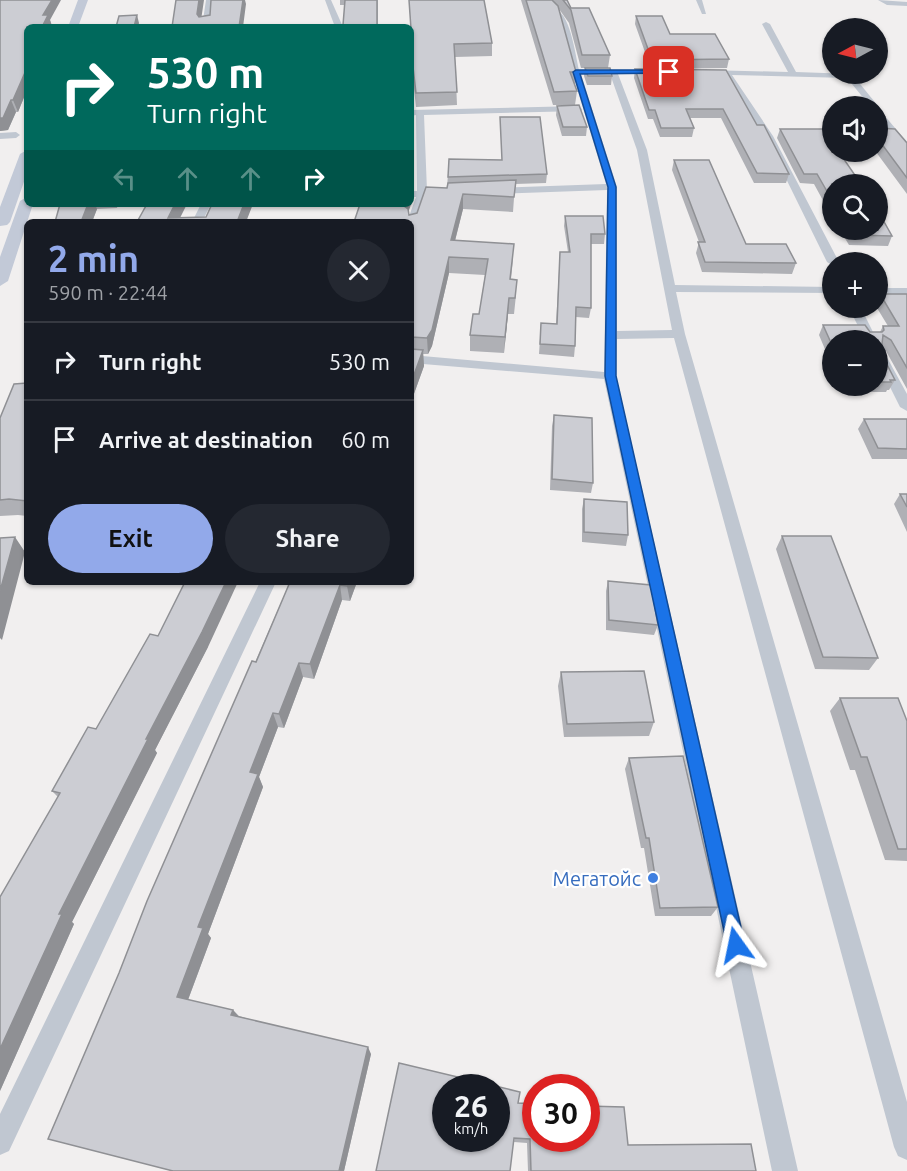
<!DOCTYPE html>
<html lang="en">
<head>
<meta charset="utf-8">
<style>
	:root { --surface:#171b24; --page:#242831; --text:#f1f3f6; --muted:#9ea1a6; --line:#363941; --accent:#92a9ea }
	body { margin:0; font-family:Ubuntu,sans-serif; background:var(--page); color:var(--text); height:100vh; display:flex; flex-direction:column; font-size:22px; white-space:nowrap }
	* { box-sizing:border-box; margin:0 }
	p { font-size:20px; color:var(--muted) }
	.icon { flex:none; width:33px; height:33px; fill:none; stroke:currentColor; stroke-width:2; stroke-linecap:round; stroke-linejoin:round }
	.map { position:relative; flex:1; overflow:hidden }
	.panel { position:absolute; left:24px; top:219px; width:390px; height:366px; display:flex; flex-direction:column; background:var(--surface); border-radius:9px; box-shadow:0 2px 4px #0004 }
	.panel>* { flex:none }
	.guide { position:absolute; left:24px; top:24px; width:390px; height:183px; border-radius:9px; box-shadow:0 2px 4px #0004; background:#00695c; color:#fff; overflow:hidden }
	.needle { width:39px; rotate:263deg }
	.fabs { position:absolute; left:822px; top:18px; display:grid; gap:12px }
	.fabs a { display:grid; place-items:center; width:66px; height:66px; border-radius:50%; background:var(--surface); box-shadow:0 2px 4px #0004; font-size:30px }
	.speed { position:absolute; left:432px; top:1074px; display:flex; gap:12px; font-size:30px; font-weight:700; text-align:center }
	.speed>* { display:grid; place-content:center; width:78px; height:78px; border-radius:50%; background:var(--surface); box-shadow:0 2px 4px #0004; line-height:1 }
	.speed small { font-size:15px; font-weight:400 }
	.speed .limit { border:9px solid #d22; background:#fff; color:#111 }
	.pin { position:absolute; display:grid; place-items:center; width:51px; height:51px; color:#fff; margin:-26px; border-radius:12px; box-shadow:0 3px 9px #0006 }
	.me { position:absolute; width:66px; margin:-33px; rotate:348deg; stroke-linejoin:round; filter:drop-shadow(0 0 4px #0008) }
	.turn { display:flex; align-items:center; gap:21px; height:126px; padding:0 24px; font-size:27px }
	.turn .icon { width:78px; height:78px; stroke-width:2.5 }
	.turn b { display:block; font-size:42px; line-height:51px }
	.lanes { display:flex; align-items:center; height:57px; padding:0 24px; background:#0003; justify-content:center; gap:30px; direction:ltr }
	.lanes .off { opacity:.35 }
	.round { display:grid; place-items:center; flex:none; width:63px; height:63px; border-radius:32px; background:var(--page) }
	.headline { display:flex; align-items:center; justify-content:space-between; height:102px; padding:0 24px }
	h1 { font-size:36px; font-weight:700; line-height:45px; color:var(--accent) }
	.button { display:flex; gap:12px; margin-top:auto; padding:12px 24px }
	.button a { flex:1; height:69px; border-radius:36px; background:var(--accent); color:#111; font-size:24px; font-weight:700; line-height:69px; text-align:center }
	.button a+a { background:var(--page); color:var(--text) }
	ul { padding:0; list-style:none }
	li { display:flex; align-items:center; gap:18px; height:78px; padding:0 24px; border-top:2px solid var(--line) }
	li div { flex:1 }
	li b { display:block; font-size:22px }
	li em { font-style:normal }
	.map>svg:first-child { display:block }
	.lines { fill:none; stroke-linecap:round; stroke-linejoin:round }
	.minor { fill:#c0c7d1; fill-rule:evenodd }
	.secondary { fill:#c2c9d7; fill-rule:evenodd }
	.wall { fill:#afb0b5 }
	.shaded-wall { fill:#8f9094 }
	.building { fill:#cccdd3; stroke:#8f9094; stroke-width:1.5; fill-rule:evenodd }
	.route { fill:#1a73e8; stroke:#114b97; stroke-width:1.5 }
	.shop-dot { fill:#3f7fe0; stroke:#fff; stroke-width:2 }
	.labels { text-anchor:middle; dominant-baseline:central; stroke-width:4.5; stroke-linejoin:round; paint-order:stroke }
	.near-shop-label { font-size:20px; fill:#366cbe; stroke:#fff; text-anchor:end }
</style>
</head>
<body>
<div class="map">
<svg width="907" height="1171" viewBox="0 0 907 1171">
	<rect width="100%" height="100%" fill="#f1efef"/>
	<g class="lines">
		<path class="minor" d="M206 0H212L210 27H202Z
			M325 0H331L343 27H335Z
			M696 0H702L706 14H702Z
			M878 0 907 2V6L887 5Z
			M552 9C570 8 575 54 579 70H655L659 72 655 74H618L647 150 675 285 832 287V293L676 292 685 334 907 1102V1160L898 1156 894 1147 674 338 617 339 616 376 798 1171H772L604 379 411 363V355L604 372 607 190 493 194 488 191 493 188 606 184 572 72 559 17 552 11ZM581 74H610L637 150 672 330 617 331V187Z
			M766 22 770 24 796 72 852 74 878 106H870L847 78 732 75 773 136 839 262H832V265L827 262 765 136 724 75 705 74 701 72 705 70 788 72 762 24Z
			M578 106 582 109 581 111 424 115 427 191 446 190 451 193 446 196 426 197 416 225 411 228V222H407L416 197H411V191H417L416 115 411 116V110Z
			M878 108 907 142V151L904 150 878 116Z
			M0 133 16 132 20 135 16 138 0 139Z
			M201 204H211L202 222H192Z
			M878 288H907V294H878Z
			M849 308H861L877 340H865Z
			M878 348 884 352 907 394V411L900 407 878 363Z
			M260 582H276L9 1151 0 1155V1114Z"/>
		<path class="secondary" d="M78 0H88L78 27H68Z
			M27 150V173L10 222 7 225 0 226V207L20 154Z
			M27 197V204H33L8 281 0 286V257L20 201Z"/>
	</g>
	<path class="wall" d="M0 0 50 20 52 26 51 27H27V90L18 112H16L8 130 0 131Z
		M340 0H378V27H319L343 25 345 5H340Z
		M409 0H484L492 43V56L455 57 457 105 416 107 413 80H411V27Z
		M521 0H567L571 8 610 55 608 68 612 76 611 85H587L584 76 585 68H581L569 23 559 9 576 72 575 85 577 91 575 105H553Z
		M636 16 670 34 729 59 727 68 651 69 635 24Z
		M635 69 757 125 789 174 786 183H754L721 118H690L694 128 692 137H660L653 119H648L634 78Z
		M413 105V189H412L413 199 408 211 409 215 417 213 447 188 449 159 502 160 500 117 547 174 546 183 515 184 513 212 463 209 455 241 513 259 511 279 516 295 514 314H508L504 353 470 351V335L479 314 485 275 449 273 432 346 428 354H423L424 366 411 402V222H354Z
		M557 106 587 127 586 136H562L556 115Z
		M878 128 907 143V194L876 152H878Z
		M780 129 832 184V217L814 184 800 183 777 138Z
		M674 160 746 244 796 263 792 274 702 272 696 253 699 242 672 170Z
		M60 204H118L117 208 97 209 92 222H55Z
		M565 216 605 234 604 244H591V308L589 318 576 317 575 346 574 357 539 354 541 323 556 324 560 252H568L564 226Z
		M840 230H878L892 236 888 246 849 245Z
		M880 294H907V389L886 351 882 348 881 353 895 380 889 390H887L886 392H844L842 386H878V340H832V366L819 335 823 325 870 332H880L883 326H888L877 308 878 300Z
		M27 383V516L18 515 0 516V418Z
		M554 415 593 483 591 493 550 490 552 426Z
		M864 419H907V459H872L858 429Z
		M900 494H907V532L894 504Z
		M584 499 628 535 626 546 582 542V509Z
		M782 536 878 658 869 670 815 669 776 549Z
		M608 581 658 625 654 635 606 630V591Z
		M290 582H357L350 601 342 600 314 679 303 677 284 728 278 727 259 777 263 787 208 934 211 938 188 1000 233 1010 239 1016 371 1054 344 1171H173L48 1139Z
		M158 636 208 647 155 750 157 753 72 922 74 924 0 1091 58 797 52 791 96 729Z
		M561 672 654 722 649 736 564 737 558 686Z
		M840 698 907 721V861L885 860 855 770H850L830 711Z
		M629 758 718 907 711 916H655L644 848H641L625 769Z
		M518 1103 628 1145 756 1171H528L527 1143 514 1142Z"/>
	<path class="shaded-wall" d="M52 0H61L50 20 52 26 51 27H42L43 15Z
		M199 0H204L200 27 197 14Z
		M243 0H245L246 4 243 27H239Z
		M137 15 139 23 138 27H134Z
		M27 68V90L18 112 13 100Z
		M11 100 16 112 8 130 0 131V118Z
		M413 105V199L405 221 404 206 405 204H411Z
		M463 194V209L451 256V240Z
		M88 204H95L97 209 92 222H81Z
		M175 204H187L178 222 168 218Z
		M244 204H253L246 222H237Z
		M449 257V273L432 346 428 354 427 338Z
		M509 298 508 314 504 353 505 337Z
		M423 350 424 366 411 402V383Z
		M15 537 25 552 2 640 0 638V591Z
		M226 582H238L208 647 155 750 157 753 72 922 74 924 0 1091V1049L59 914 146 739Z
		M349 582H357L350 601 347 586Z
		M340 585 342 600 314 679 310 664Z
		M299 663 303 677 284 728 279 714Z
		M273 713 278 727 259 777 263 787 208 934 211 938 186 1005 177 997 198 927 250 772Z
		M233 1010 240 1018 231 1015Z
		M368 1047 371 1054 344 1171H339Z"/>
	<path class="building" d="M0 0H52L43 15H48L42 27H27V68L13 100H11L3 118H0Z
		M176 0H199L197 14 199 17 210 15 211 0H243L239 27H172Z
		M345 0H377V27H319V26L343 25Z
		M409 0H484L492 43 454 44 457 92 416 93 413 67H411V29Z
		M526 0H552L558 6 576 72H570L577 91 554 92Z
		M563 0H567L571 8H589L610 55H582L571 10Z
		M137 15 134 27H116L119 16Z
		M636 16H662L670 34H715L729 59 652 60Z
		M585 68H610L612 76H588Z
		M635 69 726 70 757 125H764L766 129 789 174 757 173 723 109H686L694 128H661L655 110H649Z
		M411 105H413V174L411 175Z
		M579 105 587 127H563L557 106Z
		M500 117H540L547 174 448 177 449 159 502 160Z
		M878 128 895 129 907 143V178L878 139Z
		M780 129H823L832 143V152H839L861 184H832V200L817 174H804Z
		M674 160H709L746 244H786L796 263 705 262 698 242H705Z
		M516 180 514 197 463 194 451 240 514 244 510 279 517 280 515 298H509L505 337 470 335 473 314H479L488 259 449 257 432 330 427 338 411 337V222H354L360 204H405L404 206 408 209 409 215 417 213 426 187 447 188 448 183Z
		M60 204H88L81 222H55Z
		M147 204H175L168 218 206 217 212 204H244L237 222H257H137Z
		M878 211 892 236 853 235 850 230H878Z
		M565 216H603L605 234H591V308L576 307 575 346 540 344 541 323 557 324 560 252H570Z
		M880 294H907V368L891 340 883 335 881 353 895 380H890L891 382H878V340H832V345L823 325H865L870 332H882L884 330 883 326H899Z
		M411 349 423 350 411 383Z
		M27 383V501L9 499 0 500V418L14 384Z
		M554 415 592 418 593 483 552 479Z
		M864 419H907V449L878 448Z
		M900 494H907V507Z
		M584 499 627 502 628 535 584 532Z
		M782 536H831L878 658 823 657Z
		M15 537 0 591V538Z
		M608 581 651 585 658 625 609 620Z
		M185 582H226L202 632 146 739H148L59 914H62L0 1049V897L60 793 52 791 88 727 96 729 150 634 158 636Z
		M290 582H349L347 586 340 585 310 664 299 663 279 714 273 713 250 772 258 774 198 927 203 928 177 997 233 1010 231 1015 368 1047 339 1171H173L48 1139 119 973 147 901 252 661 256 662Z
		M644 671 654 722 567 724 561 672Z
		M840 698H898L907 721V849H898L867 757H861Z
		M683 756 718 907 660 908 649 838H646L629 758Z
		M399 1063 520 1092 518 1103 536 1104V1138H586V1106L624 1107 628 1145 751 1144 756 1171H531L530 1139 514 1138 510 1171H376ZM446 1088H496V1138H446Z"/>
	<path class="route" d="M669 70 671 73 580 74 616 187V376L745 945 743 952 736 955 729 952 727 945 605 376 608 187 573 72 576 70Z"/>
	<circle class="shop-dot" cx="653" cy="878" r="6"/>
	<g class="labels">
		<g class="near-shop-label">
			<text x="641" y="878">Мегатойс</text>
		</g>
	</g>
</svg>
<div class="fabs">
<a><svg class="needle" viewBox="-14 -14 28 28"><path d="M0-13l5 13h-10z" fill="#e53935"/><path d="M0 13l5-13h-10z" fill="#9ea1a6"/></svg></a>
<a><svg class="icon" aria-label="sound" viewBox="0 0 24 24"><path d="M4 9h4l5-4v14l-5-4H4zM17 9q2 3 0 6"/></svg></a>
<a><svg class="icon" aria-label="search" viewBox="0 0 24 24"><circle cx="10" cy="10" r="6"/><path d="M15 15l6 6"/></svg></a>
<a>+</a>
<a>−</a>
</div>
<div class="speed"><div>26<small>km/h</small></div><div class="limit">30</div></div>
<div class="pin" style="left:669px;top:72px;background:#d93025"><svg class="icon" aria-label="arrive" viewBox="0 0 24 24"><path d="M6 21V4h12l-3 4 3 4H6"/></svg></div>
<svg class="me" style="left:736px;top:945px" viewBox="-20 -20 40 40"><path d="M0-17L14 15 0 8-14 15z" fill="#1a73e8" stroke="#fff" stroke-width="4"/></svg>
<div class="guide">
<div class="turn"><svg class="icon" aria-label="right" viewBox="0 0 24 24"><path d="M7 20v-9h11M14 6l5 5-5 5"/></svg><div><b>530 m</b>Turn right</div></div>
<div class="lanes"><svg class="icon off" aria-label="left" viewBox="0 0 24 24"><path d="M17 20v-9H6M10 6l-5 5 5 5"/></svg><svg class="icon off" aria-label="ahead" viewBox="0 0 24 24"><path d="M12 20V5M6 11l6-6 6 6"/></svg><svg class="icon off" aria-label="ahead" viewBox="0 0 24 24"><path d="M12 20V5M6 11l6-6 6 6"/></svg><svg class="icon" aria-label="right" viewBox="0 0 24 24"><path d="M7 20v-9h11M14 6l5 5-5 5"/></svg></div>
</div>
<section class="panel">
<div class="headline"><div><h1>2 min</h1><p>590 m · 22:44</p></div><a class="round"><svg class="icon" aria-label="close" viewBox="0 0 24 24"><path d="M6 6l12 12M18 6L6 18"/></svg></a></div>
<ul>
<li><svg class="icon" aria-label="right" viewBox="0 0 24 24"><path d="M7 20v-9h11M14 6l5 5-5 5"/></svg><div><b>Turn right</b></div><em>530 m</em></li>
<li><svg class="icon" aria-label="arrive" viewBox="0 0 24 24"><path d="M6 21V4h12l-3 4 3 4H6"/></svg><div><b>Arrive at destination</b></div><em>60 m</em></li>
</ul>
<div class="button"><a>Exit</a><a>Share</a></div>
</section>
</div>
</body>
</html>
